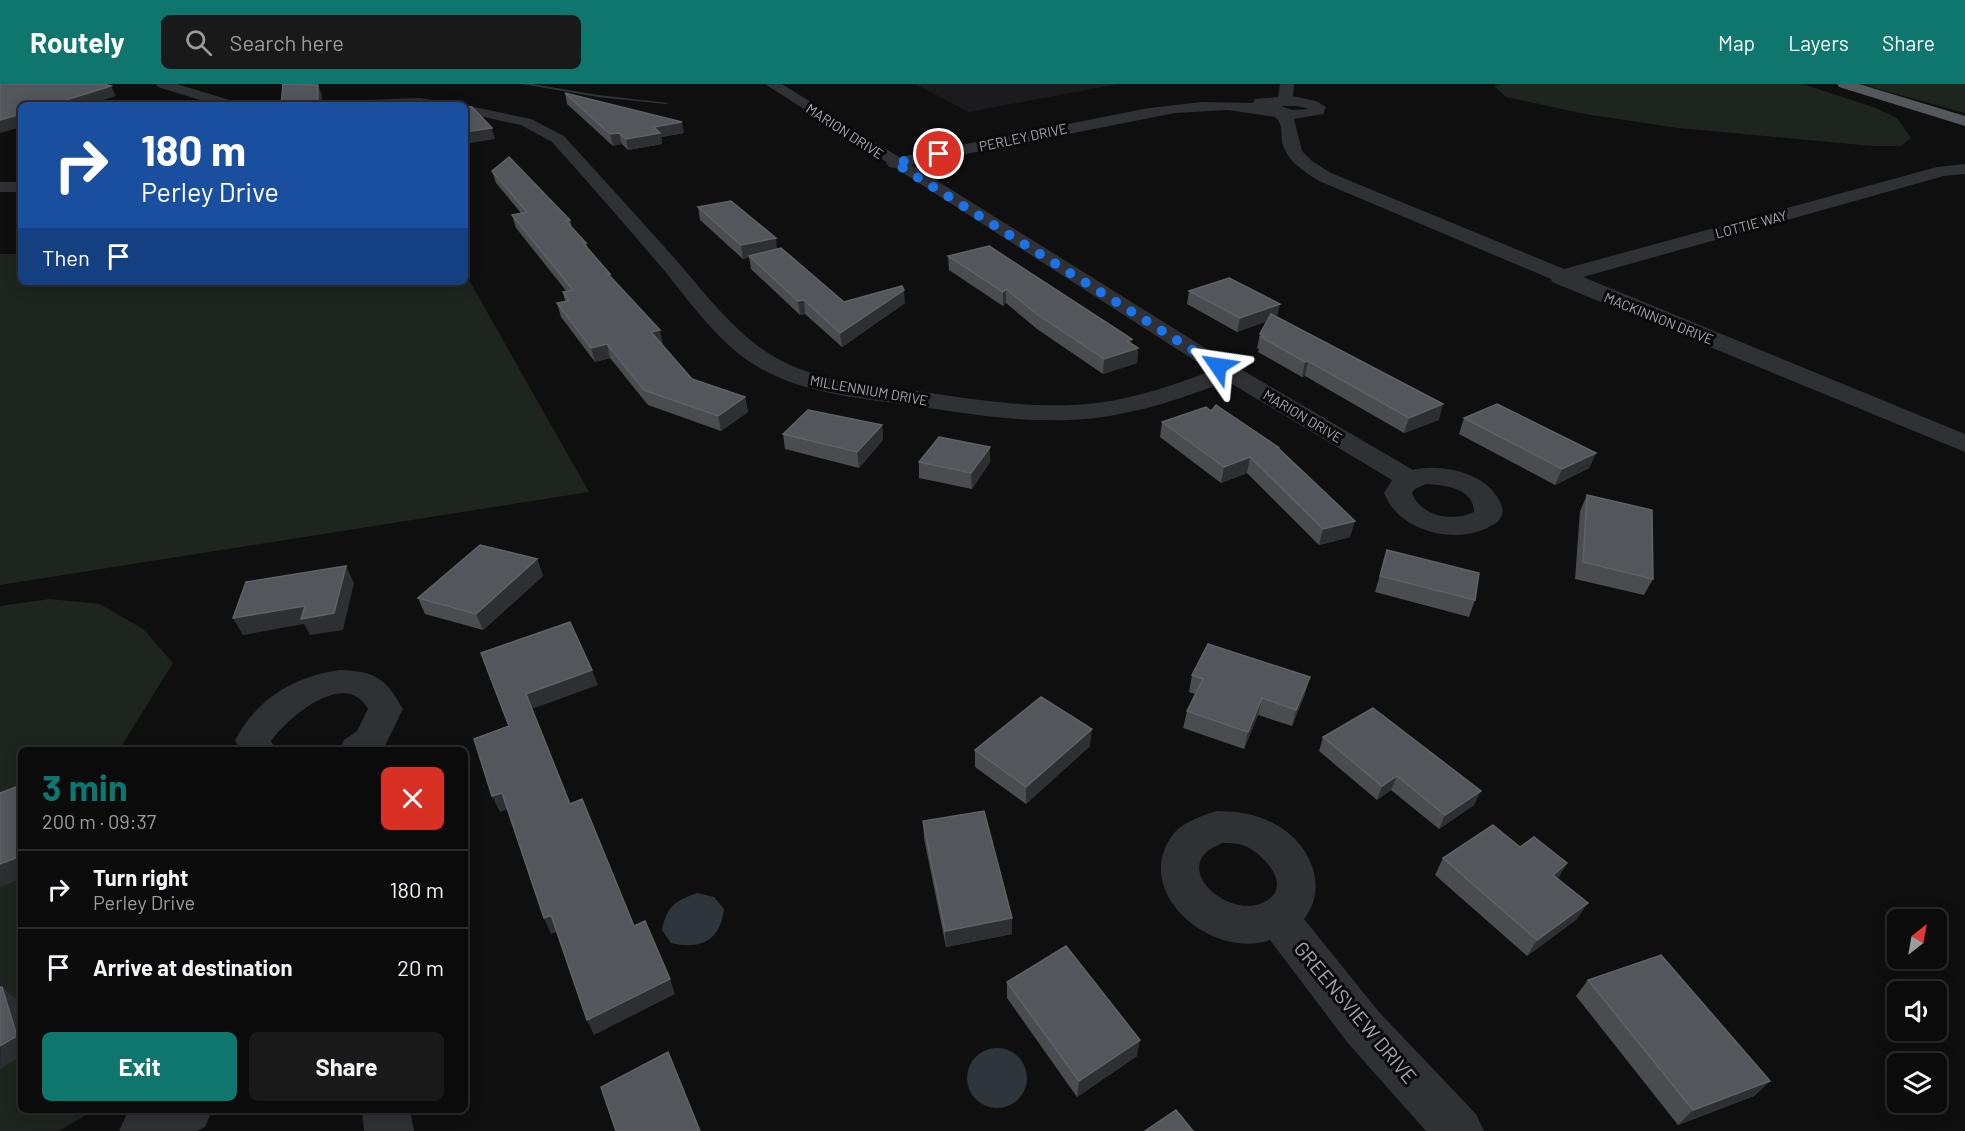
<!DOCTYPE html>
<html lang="en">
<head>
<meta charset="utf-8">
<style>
	:root { --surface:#0b0b0c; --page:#19191a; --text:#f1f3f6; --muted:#9a9b9d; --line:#2b2b2d; --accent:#0f766e }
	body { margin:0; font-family:Barlow,sans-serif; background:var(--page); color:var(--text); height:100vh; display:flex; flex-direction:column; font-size:22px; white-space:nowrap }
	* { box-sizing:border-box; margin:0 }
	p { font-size:20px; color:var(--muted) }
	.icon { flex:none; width:33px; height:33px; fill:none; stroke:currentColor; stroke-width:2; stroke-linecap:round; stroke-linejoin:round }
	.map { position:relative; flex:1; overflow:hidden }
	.sheet { position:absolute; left:18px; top:663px; width:450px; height:366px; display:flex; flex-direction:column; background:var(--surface); border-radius:9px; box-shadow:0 3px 15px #0003,0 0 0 2px var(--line) }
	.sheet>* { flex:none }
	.banner { position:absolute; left:18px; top:18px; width:450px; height:183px; border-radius:9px; box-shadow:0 3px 15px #0003,0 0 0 2px var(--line); background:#1a4fa0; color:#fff; overflow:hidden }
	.needle { width:39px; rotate:31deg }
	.tools { position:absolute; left:1887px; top:825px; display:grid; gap:12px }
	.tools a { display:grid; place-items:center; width:60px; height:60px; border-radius:9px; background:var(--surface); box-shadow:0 3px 15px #0003,0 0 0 2px var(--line); font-size:30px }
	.pin { position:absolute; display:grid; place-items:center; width:51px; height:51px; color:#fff; margin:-26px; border:3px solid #fff; border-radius:50%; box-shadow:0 2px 6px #0007 }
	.me { position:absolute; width:66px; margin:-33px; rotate:302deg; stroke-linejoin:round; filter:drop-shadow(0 0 4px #0008) }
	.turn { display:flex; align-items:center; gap:21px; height:126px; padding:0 24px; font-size:27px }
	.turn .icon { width:78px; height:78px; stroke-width:2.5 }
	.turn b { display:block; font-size:42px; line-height:51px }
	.then { display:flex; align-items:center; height:57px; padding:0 24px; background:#0003; gap:12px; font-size:22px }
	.round { display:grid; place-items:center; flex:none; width:63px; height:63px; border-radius:9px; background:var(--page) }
	.head { display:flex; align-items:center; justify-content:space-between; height:102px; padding:0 24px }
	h1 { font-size:36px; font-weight:700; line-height:45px; color:var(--accent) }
	.button { display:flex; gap:12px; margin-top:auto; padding:12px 24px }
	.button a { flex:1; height:69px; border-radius:9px; background:var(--accent); color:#fff; font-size:24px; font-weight:700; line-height:69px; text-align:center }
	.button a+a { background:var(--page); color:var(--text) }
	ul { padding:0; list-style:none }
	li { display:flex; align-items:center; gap:18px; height:78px; padding:0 24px; border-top:2px solid var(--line) }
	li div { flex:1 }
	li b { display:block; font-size:22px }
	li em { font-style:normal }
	header { display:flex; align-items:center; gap:36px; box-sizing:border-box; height:84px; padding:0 30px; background:var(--accent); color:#fff }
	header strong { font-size:28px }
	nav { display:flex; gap:33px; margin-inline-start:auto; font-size:21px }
	.search { width:420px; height:54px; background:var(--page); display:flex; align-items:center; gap:15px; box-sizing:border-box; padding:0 21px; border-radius:9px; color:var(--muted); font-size:22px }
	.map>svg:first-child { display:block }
	.built { fill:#1b1b1d }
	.green { fill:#1e241e }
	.water { fill:#2e363c }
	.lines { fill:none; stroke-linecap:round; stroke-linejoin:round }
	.stream { fill:#2e363c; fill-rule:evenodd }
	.minor { fill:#303135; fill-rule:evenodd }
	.tertiary { fill:#303135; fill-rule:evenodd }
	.trunk { fill:#54585c; fill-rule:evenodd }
	.wall { fill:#4a4c4f }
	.shaded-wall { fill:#2e2f32 }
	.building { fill:#53565a; stroke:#5f6267; stroke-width:1.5 }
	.route { stroke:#1a73e8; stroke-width:10; stroke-dasharray:0 18 }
	.labels { text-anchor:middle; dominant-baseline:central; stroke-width:6; stroke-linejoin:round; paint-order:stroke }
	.far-street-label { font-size:14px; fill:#a1a7b0; stroke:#0a0a0b }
	.near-street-label { font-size:20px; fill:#a1a7b0; stroke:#0a0a0b }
</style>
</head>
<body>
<header>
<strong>Routely</strong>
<div class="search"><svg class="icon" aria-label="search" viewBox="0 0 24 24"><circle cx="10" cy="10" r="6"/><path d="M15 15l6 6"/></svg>Search here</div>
<nav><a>Map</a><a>Layers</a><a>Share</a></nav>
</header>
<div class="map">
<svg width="1965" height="1047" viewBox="0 0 1965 1047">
	<rect width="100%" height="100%" fill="#0f0f10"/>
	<path class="built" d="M915 0H1118L969 28Z"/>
	<path class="green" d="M1502 0H1803L1876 24 1897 34 1911 54 1901 62H1873L1678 44 1585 30 1506 13 1494 2Z
		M1860 0H1965V29Z
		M0 170H21V198H465V189L589 408 0 501Z
		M50 515 100 520 143 545 173 579 119 666H21V1026H94L59 1047H0V522Z"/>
	<path class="water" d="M697 809 714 813 724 825C720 857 701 866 671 859L662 846C667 822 675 817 697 809Z
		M967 994a30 30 0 1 1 60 0a30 30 0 1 1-60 0Z"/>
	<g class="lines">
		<path class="stream" d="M522 0H532L598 11 668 19 666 20 598 13Z"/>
		<path class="minor" d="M156 0H177L236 18 238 21H216L158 3Z
			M765 0H782L1215 270 1413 386C1441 379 1486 389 1499 416 1502 421 1504 428 1501 433 1499 439 1492 441 1487 444 1452 461 1398 446 1384 409L1392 396 1227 297C1185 314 1141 328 1096 334 1035 341 976 331 915 322 859 314 798 310 750 278 715 254 689 217 663 185 627 143 590 100 552 58L521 41 465 29 464 21 531 35 564 52C601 93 639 134 676 176 704 208 730 243 765 267 809 297 865 300 917 307 977 316 1037 326 1097 319 1136 314 1174 301 1211 287ZM1426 400C1444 401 1474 404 1474 428 1453 438 1421 433 1412 409L1415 405Z
			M420 14 447 18 449 21H332L339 17Z
			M0 98H21V108H0Z
			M340 586C376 587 386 595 403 625L383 666H339L344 656 357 647 368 625C346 584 288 633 271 657L276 666H240L235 656C258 614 293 593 340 586Z
			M1216 727C1237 727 1257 730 1275 740 1309 758 1330 802 1304 835L1379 928 1476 1030 1484 1047H1426L1347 958 1270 856C1212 877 1127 806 1175 748 1184 738 1204 731 1216 727ZM1222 759C1230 759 1238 759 1245 762 1262 769 1291 799 1269 815 1239 838 1184 798 1203 772 1207 766 1216 762 1222 759Z
			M134 1026H212L205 1043 197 1047H119L127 1030Z
			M362 1026H410L414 1047H364Z"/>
		<path class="tertiary" d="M1280 0H1294L1293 12 1316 17 1326 23 1323 30 1294 35 1302 67 1312 77 1331 89 1564 185 1937 83 1965 80V90L1944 92 1583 193 1965 350V368L1552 198 1551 195 1319 97C1305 88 1290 79 1284 64 1279 54 1285 40 1275 33L1228 26 1175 29 895 84 889 83 886 79 889 75 895 74 1149 24 1202 18 1253 19 1255 15 1278 13ZM1281 22H1297L1309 25 1292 26Z"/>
		<path class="trunk" d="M1837 0H1859L1965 32V42L1839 3Z"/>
	</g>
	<path class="wall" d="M565 9 684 49 661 53 662 60 628 66 622 60 613 62 567 20Z
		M492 87 570 136 572 144 586 159 588 164 610 190 611 194 662 261 692 295 745 313 748 328 721 347 648 321 610 274 595 278 561 233 557 219 565 217 563 208H567L516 144 512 131 521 129 496 99Z
		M698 123 777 165 844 218 905 219 842 263 805 230 800 231 751 185 749 173 743 175 700 136Z
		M948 172 1132 255 1131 260 1138 264 1137 279 1103 290 1037 245 1006 219 1003 222 949 186Z
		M1189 207 1277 233 1439 336 1404 349 1305 292 1302 293 1258 268 1259 265 1257 264 1260 250 1267 237 1237 248 1187 220Z
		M1464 334 1596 369 1589 384 1555 401 1459 350Z
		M1162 338 1278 363V365L1350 453 1319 461 1247 389 1221 399 1160 353Z
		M882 341 883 356 859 384 785 365 783 350Z
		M919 378H990L972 405 919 394Z
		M1587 411 1653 495 1644 511 1575 495 1580 427Z
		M1387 466 1475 516 1469 533 1375 508Z
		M537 475 543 492 483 546 425 530 418 514Z
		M1192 591 1305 610 1292 642 1258 631 1244 665 1183 644 1187 627 1195 610 1189 608Z
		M1323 653 1474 721 1439 745 1391 706 1377 716 1319 667Z
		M1090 662 1026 720 975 683V666Z
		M923 737 1012 834V850L946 863 924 754Z
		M1520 763 1567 779 1558 794 1577 835 1527 872 1435 791 1443 774Z
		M1588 896 1770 997 1754 1012 1678 1041 1576 912Z
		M1007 898 1137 972 1077 1013 1007 914Z"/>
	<path class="shaded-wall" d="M318 1 322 11V21H318Z
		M111 2 116 12 88 21H50Z
		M21 30V43L0 49V36Z
		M682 38 684 49 661 53 662 60 628 66 626 55 654 43Z
		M492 44 495 55 465 60V48Z
		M619 49 622 60 613 62 610 50Z
		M776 154 777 167 749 172V173L743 175 741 161Z
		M1006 205V219L1003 222V208Z
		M904 206 905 219 842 263 840 249Z
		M804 216 805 230 800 231 798 217Z
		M1280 220 1277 234 1237 248 1240 234Z
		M660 246 663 260 655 262 651 248Z
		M1132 255 1130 267 1138 264 1137 279 1103 290 1104 275 1127 257Z
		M607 260 610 274 595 278 591 264Z
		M1308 277 1305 292 1302 293 1305 278Z
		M745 313 748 328 721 347 718 332Z
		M1443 320 1439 336 1404 349 1409 334Z
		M882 341 883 356 859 384 857 368Z
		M990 363V378L972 405 971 389Z
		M1596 369 1589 384 1555 401 1562 385Z
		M1250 373 1247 389 1221 399 1224 383Z
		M1355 437 1350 453 1319 461 1323 445Z
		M537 475 543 492 483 546 476 530Z
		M346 482 354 499 343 546 310 551 304 540 243 551 233 534Z
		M592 586 598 601 532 625 526 610Z
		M1310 593 1305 610 1292 642 1296 626Z
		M1262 614 1258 631 1244 665 1248 648Z
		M1092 645 1090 662 1026 720V703Z
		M1397 692 1391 706 1377 716 1382 702Z
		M1481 707 1474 721 1439 745 1445 731Z
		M502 709 509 725 500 728 492 712Z
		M21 772V795L0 803V780Z
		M1567 779 1557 796 1553 791Z
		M1588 819 1577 835 1527 872 1537 856Z
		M551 831 558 847 551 850 544 834Z
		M1012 834V850L946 863 945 847Z
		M670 895 675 910 594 951 587 936Z
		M2 903 17 916 21 928V972L0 985Z
		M1140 956 1137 972 1077 1013 1079 997Z
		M1770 997 1754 1012 1678 1041 1693 1026Z"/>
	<path class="building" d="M0 0H104L111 2 50 21H21V30L0 36Z
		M283 0 318 1V21H281Z
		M565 9 682 38 654 43 660 49 626 55 619 49 610 50Z
		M465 22 472 23 492 44 465 48Z
		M509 73 570 136 566 137 586 159H583L610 190H608L660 246 651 248 692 295 745 313 718 332 644 306 607 260 591 264 557 219 569 217 563 208 573 206 512 131 527 128 492 87Z
		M731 117 776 154 741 161 698 123Z
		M989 162 1132 255 1127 257 1138 264 1104 275 1038 231 1006 205 1003 208 948 172Z
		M781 164 844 218 902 202 904 206 840 249 804 216 798 217 749 172Z
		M1229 194 1280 220 1240 234 1189 207Z
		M1271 230 1443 320 1409 334 1308 277 1305 278 1261 253 1264 252 1260 250Z
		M1497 320 1596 369 1562 385 1464 334Z
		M1216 321 1278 363H1277L1355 437 1323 445 1250 373 1224 383 1162 338 1206 323 1211 327Z
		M808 326 882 341 857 368 783 350Z
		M939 353 990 363 971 389 919 378Z
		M1587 411 1652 426 1653 495 1583 478Z
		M480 461 537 475 476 530 418 514Z
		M1387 466 1479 489 1475 516 1380 492Z
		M346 482 334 529 301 535 305 522 233 534 246 498Z
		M570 538 592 586 526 610 570 720 582 715 634 842 645 837 670 895 587 936 551 831 544 834 502 709 492 712 474 655 509 642 481 569Z
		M1208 560 1310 593 1296 626 1262 614 1248 648 1187 627 1203 595 1192 591Z
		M1041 613 1092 645 1026 703 975 666Z
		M1373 624 1481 707 1445 731 1397 692 1382 702 1323 653Z
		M21 701V772L0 780V709Z
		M984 727 1012 834 945 847 923 737Z
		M1493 741 1520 763 1534 753 1567 779 1553 791 1588 819 1537 856 1443 774Z
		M1066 862 1140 956 1079 997 1007 898Z
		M1661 871 1770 997 1693 1026 1588 896Z
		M0 903H2L17 952 0 962Z
		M668 968 700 1047H616L601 1003Z
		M1176 1026 1193 1047H1145Z"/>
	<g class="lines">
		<path class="route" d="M939 70 895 79 1218 282"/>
	</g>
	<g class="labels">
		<g class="far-street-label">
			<text transform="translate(845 47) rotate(33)">MARION DRIVE</text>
			<text transform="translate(1023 53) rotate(-12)">PERLEY DRIVE</text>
			<text transform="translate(1751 140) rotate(-15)">LOTTIE WAY</text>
			<text transform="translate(1659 234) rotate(22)">MACKINNON DRIVE</text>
			<text transform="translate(869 306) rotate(10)">MILLENNIUM DRIVE</text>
			<text transform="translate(1303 332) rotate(31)">MARION DRIVE</text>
		</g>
		<g class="near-street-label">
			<text transform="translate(1356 928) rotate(50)">GREENSVIEW DRIVE</text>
		</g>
	</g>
</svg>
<div class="tools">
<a><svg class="needle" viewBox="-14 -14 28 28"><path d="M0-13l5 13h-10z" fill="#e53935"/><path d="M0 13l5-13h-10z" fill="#9a9b9d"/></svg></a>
<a><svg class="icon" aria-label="sound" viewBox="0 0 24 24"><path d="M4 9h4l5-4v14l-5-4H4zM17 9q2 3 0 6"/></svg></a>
<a><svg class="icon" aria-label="layers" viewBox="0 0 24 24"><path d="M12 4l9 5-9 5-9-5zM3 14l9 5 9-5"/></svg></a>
</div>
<div class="pin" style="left:939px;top:70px;background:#d93025"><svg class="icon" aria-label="arrive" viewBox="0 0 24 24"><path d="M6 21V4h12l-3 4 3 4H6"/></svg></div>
<svg class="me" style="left:1218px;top:282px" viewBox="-20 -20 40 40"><path d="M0-17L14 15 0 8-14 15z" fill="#1a73e8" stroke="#fff" stroke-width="4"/></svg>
<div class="banner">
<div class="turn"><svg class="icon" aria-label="right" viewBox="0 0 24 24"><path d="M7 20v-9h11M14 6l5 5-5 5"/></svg><div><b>180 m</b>Perley Drive</div></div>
<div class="then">Then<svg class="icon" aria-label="arrive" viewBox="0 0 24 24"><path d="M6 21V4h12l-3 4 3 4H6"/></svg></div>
</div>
<section class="sheet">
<div class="head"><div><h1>3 min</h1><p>200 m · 09:37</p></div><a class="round" style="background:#d93025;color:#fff"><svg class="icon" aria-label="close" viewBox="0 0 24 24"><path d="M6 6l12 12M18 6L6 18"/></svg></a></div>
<ul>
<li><svg class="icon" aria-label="right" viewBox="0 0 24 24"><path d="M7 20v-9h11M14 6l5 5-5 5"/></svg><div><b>Turn right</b><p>Perley Drive</p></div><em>180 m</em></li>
<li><svg class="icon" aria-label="arrive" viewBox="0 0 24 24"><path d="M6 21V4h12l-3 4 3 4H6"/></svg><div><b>Arrive at destination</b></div><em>20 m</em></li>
</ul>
<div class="button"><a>Exit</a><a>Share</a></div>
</section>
</div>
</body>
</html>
